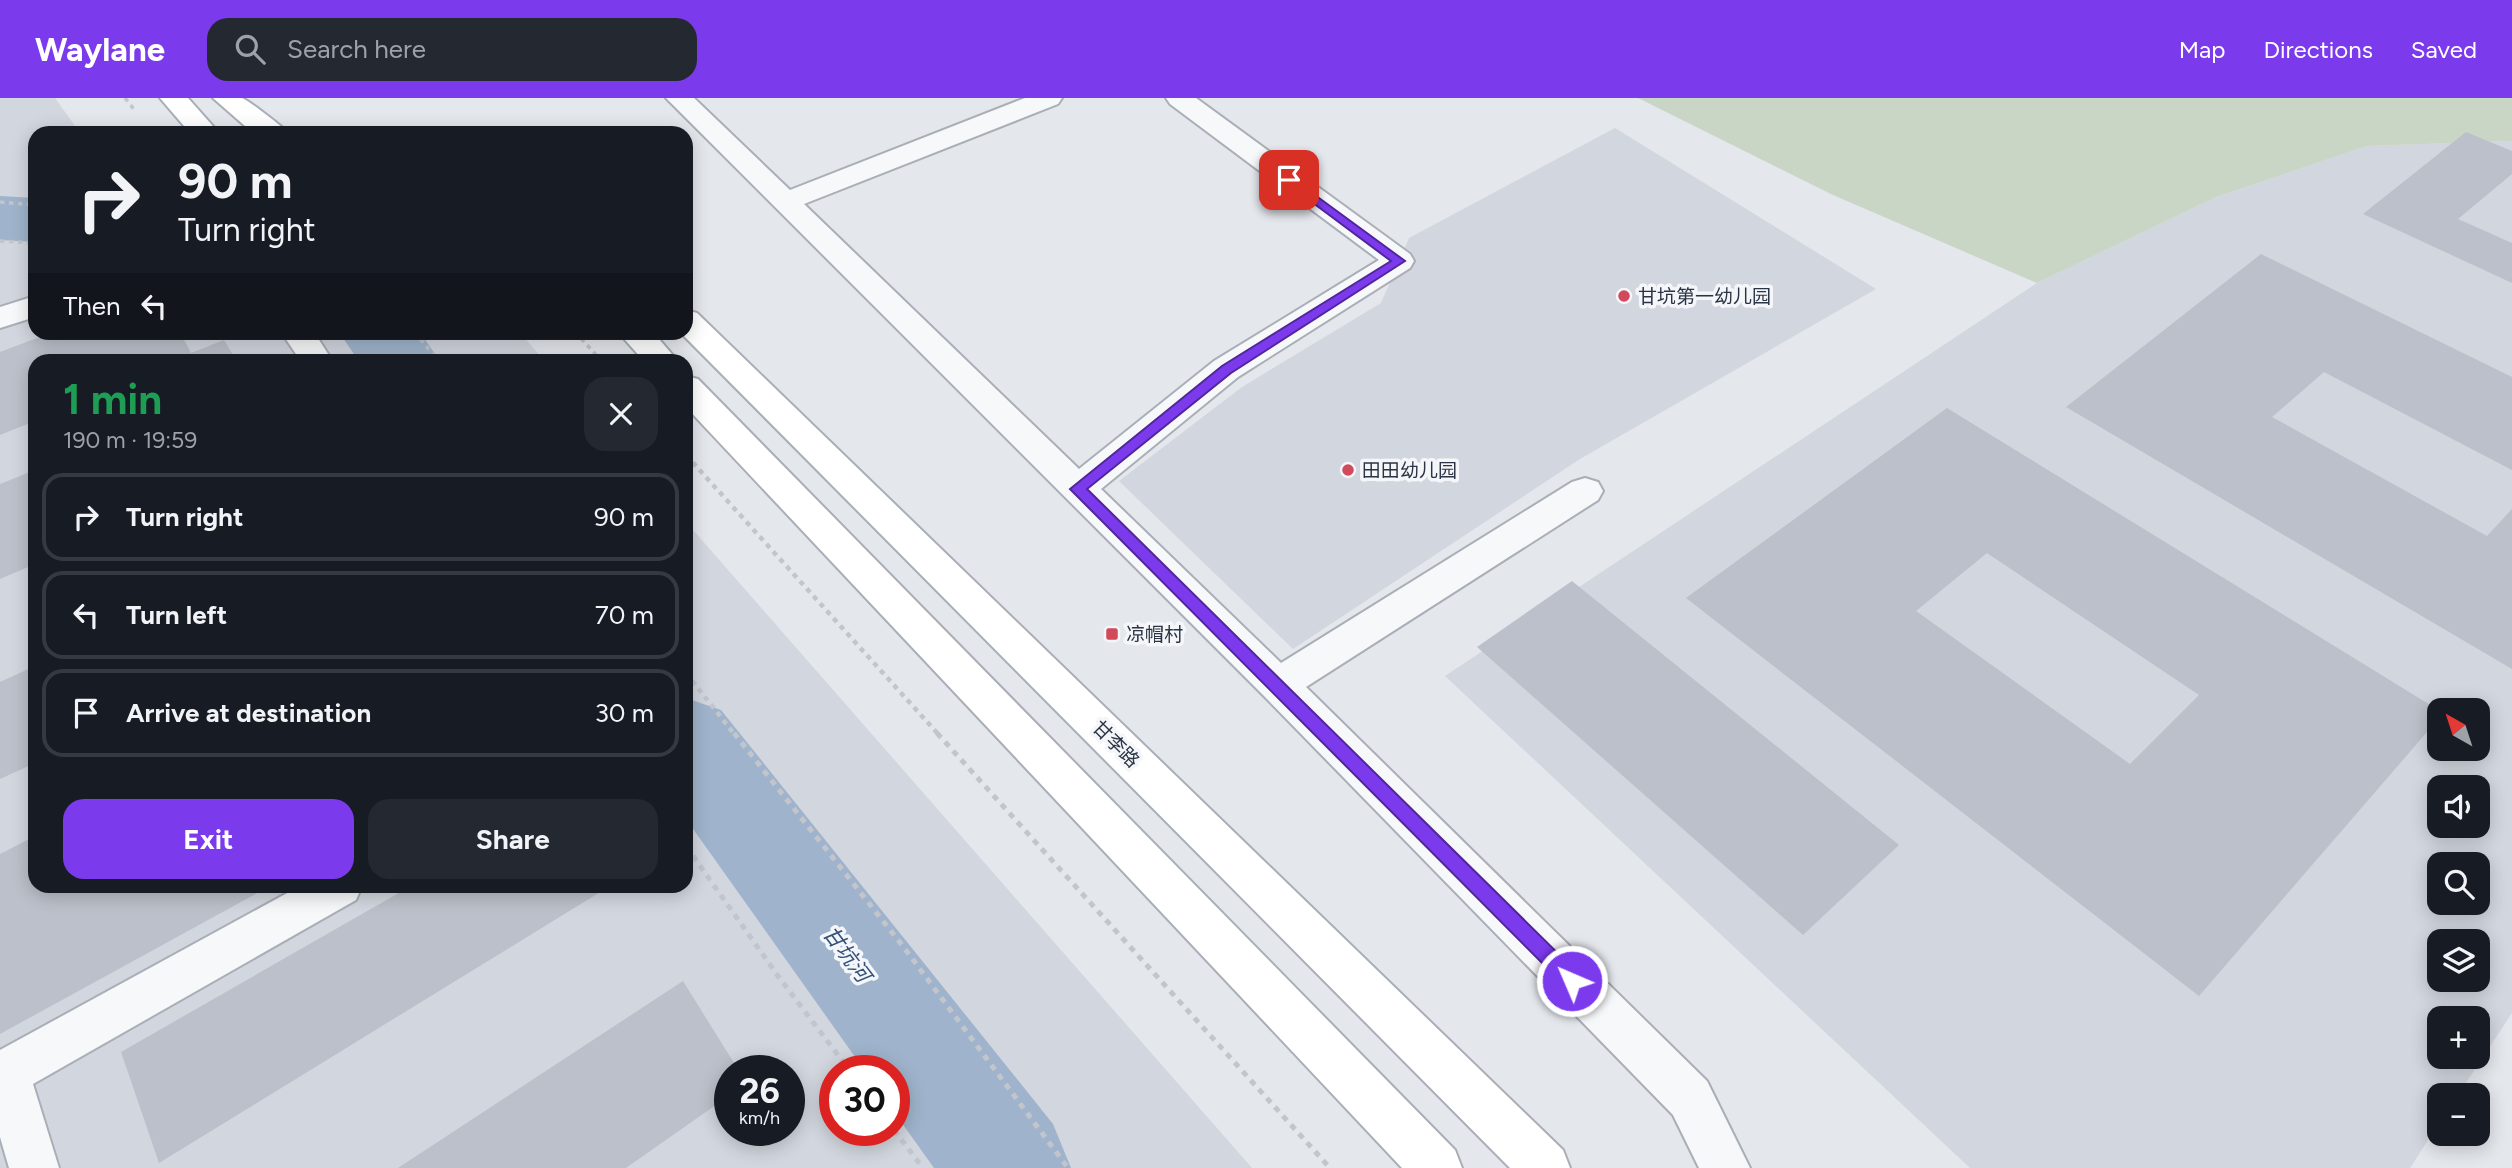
<!DOCTYPE html>
<html lang="en">
<head>
<meta charset="utf-8">
<style>
	:root { --surface:#171b24; --page:#242831; --text:#f1f3f6; --muted:#9ea1a6; --line:#363941; --accent:#7c3aed }
	body { margin:0; font-family:Figtree,"Noto Sans SC",sans-serif; background:var(--page); color:var(--text); height:100vh; display:flex; flex-direction:column; font-size:26px; white-space:nowrap }
	* { box-sizing:border-box; margin:0 }
	p { font-size:23px; color:var(--muted) }
	.icon { flex:none; width:38px; height:38px; fill:none; stroke:currentColor; stroke-width:2; stroke-linecap:round; stroke-linejoin:round }
	.map { position:relative; flex:1; overflow:hidden }
	.drawer { position:absolute; left:28px; top:256px; width:665px; height:539px; display:flex; flex-direction:column; background:var(--surface); border-radius:21px; box-shadow:0 4px 18px #0003 }
	.drawer>* { flex:none }
	.banner { position:absolute; left:28px; top:28px; width:665px; height:214px; border-radius:21px; box-shadow:0 4px 18px #0003; background:#171b24; color:var(--text); overflow:hidden }
	.needle { width:46px; rotate:321deg }
	.fabs { position:absolute; left:2427px; top:600px; display:grid; gap:14px }
	.fabs a { display:grid; place-items:center; width:63px; height:63px; border-radius:14px; background:var(--surface); box-shadow:0 4px 18px #0003; font-size:35px }
	.speed { position:absolute; left:714px; top:957px; display:flex; gap:14px; font-size:35px; font-weight:700; text-align:center }
	.speed>* { display:grid; place-content:center; width:91px; height:91px; border-radius:50%; background:var(--surface); box-shadow:0 4px 18px #0003; line-height:1 }
	.speed small { font-size:18px; font-weight:400 }
	.speed .limit { border:10px solid #d22; background:#fff; color:#111 }
	.pin { position:absolute; display:grid; place-items:center; width:60px; height:60px; color:#fff; margin:-30px; border-radius:14px; box-shadow:0 4px 10px #0006 }
	.me { position:absolute; width:77px; margin:-38px; rotate:315deg; stroke-linejoin:round; filter:drop-shadow(0 0 5px #0008) }
	.turn { display:flex; align-items:center; gap:24px; height:147px; padding:0 35px; font-size:32px }
	.turn .icon { width:91px; height:91px; stroke-width:2.5 }
	.turn b { display:block; font-size:49px; line-height:60px }
	.then { display:flex; align-items:center; height:66px; padding:0 35px; background:#0003; gap:14px; font-size:26px }
	.round { display:grid; place-items:center; flex:none; width:74px; height:74px; border-radius:21px; background:var(--page) }
	.headline { display:flex; align-items:center; justify-content:space-between; height:119px; padding:0 35px }
	h1 { font-size:42px; font-weight:700; line-height:52px; color:#1e9e55 }
	.button { display:flex; gap:14px; margin-top:auto; padding:14px 35px }
	.button a { flex:1; height:80px; border-radius:21px; background:var(--accent); color:#fff; font-size:28px; font-weight:700; line-height:80px; text-align:center }
	.button a+a { background:var(--page); color:var(--text) }
	ul { padding:0; list-style:none }
	li { display:flex; align-items:center; gap:21px; height:88px; margin:0 14px 10px; padding:0 21px; border:4px solid var(--line); border-radius:21px }
	li div { flex:1 }
	li b { display:block; font-size:26px }
	li em { font-style:normal }
	header { display:flex; align-items:center; gap:42px; box-sizing:border-box; height:98px; padding:0 35px; background:var(--accent); color:#fff }
	header strong { font-size:33px }
	nav { display:flex; gap:38px; margin-inline-start:auto; font-size:24px }
	.search { width:490px; height:63px; background:var(--page); display:flex; align-items:center; gap:18px; box-sizing:border-box; padding:0 24px; border-radius:21px; color:var(--muted); font-size:26px }
	.map>svg:first-child { display:block }
	.built { fill:#d2d6de; fill-rule:evenodd }
	.green { fill:#c9d6c5 }
	.lines { fill:none; stroke-linecap:round; stroke-linejoin:round }
	.river { fill:#9fb4cc; fill-rule:evenodd }
	.building { fill:#bbc0ca; fill-rule:evenodd }
	.minor-casing { stroke:#a9aeb7; stroke-width:4 }
	.secondary-casing { stroke:#a9aeb7; stroke-width:4 }
	.path-far2 { stroke:#c2c5cb; stroke-width:3.5; stroke-dasharray:4.5 4.5; stroke-linecap:butt }
	.path-far1 { stroke:#c2c5cb; stroke-width:4.5; stroke-dasharray:5 5; stroke-linecap:butt }
	.path { stroke:#c2c5cb; stroke-width:5; stroke-dasharray:6 6; stroke-linecap:butt }
	.minor { fill:#f7f8fa; fill-rule:evenodd }
	.secondary { fill:#fff; fill-rule:evenodd }
	.route { fill:#7c3aed; stroke:#51269a; stroke-width:2 }
	.poi-dot { fill:#d1495b; stroke:#f4f6f9; stroke-width:2.5 }
	.labels { text-anchor:middle; dominant-baseline:central; stroke-width:7; stroke-linejoin:round; paint-order:stroke }
	.poi-label { font-size:19px; fill:#2b3445; stroke:#f4f6f9; text-anchor:start }
	.street-label { font-size:19px; fill:#2b3445; stroke:#f4f6f9 }
	.water-label { font-size:21px; font-style:italic; fill:#34527a; stroke:#f4f6f9 }
</style>
</head>
<body>
<header>
<strong>Waylane</strong>
<div class="search"><svg class="icon" aria-label="search" viewBox="0 0 24 24"><circle cx="10" cy="10" r="6"/><path d="M15 15l6 6"/></svg>Search here</div>
<nav><a>Map</a><a>Directions</a><a>Saved</a></nav>
</header>
<div class="map">
<svg width="2512" height="1070" viewBox="0 0 2512 1070">
	<rect width="100%" height="100%" fill="#e4e7ec"/>
	<path class="built" d="M0 0H55L80 35H35V234L520 235 544 262H35V788H686V424L1252 1070H0ZM730 973H789V1032H730ZM835 973H894V1032H835Z
		M1615 30 1876 191 1580 361 1293 551 1119 383 1242 289 1381 205 1409 140Z
		M2512 43V915L2458 997 2440 998 2439 1025 2410 1070H1970L1445 578 2037 185 2216 99 2367 48ZM2440 612H2478V651H2440ZM2440 690H2478V728H2440ZM2440 766H2478V805H2440ZM2440 844H2478V882H2440ZM2440 920H2478V959H2440Z"/>
	<path class="green" d="M1638 0H2512V43L2367 48 2216 99 2037 185 1833 97Z"/>
	<g class="lines">
		<path class="river" d="M0 98 35 100V144L0 142Z
			M339 234H420L439 262H358Z
			M686 600 721 612 1053 1026 1071 1070H934L894 1014V973H865L686 721Z"/>
	</g>
	<path class="building" d="M2466 34 2512 53V76L2458 121 2512 145V185L2363 116Z
		M2261 156 2512 279V372L2324 274 2272 319 2487 438 2512 411V571L2066 309Z
		M53 234H180L191 255 224 242 236 262H35V323L0 337V254Z
		M1947 310 2440 613V619L2199 898 1686 500ZM1987 455 2199 597 2130 666 1916 513Z
		M35 372V466L0 481V386Z
		M1572 483 1899 747 1803 837 1477 549Z
		M35 568V665L0 681V584Z
		M35 738V788H270L0 936V756Z
		M411 788H610L159 1065 121 954Z
		M683 883 739 973H730V997L626 1070H398Z"/>
	<g class="lines">
		<defs>
			<path id="minor" d="M666 0H694L790 92 1025 0H1062L1058 6 804 106 1079 371 1214 263 1379 162 1170 6 1166 0H1196L1410 156 1414 163 1410 170 1238 279 1101 391 1281 565 1572 384 1585 380 1598 384 1603 393 1598 402 1306 589 1707 983 1750 1070H1699L1673 1017 1264 598Z
				M35 198V219L0 230V209Z
				M281 234H314L332 262H300Z
				M300 788H362L356 802 33 986 59 1070H9L0 1039V952Z"/>
			<path id="secondary" d="M160 0H188L219 35H190Z
				M213 0C221 0 234 0 242 0 248 2 284 30 288 35H253Z
				M686 212 697 215 1563 1052 1570 1070H1510L680 234H686Z
				M618 234H653L677 262H643Z
				M686 278 698 281 1455 1052 1462 1070H1402L686 309Z"/>
		</defs>
		<use href="#minor" class="minor-casing"/>
		<use href="#secondary" class="secondary-casing"/>
		<path class="path-far2" d="M125 0 136 14
			M0 104 35 107
			M0 143 35 145
			M415 234 437 262
			M575 234 601 262"/>
		<path class="path-far1" d="M686 357 939 637
			M686 575 735 637"/>
		<path class="path" d="M734 635 902 847 1068 1070
			M937 635 1330 1070
			M686 748 778 878 850 973
			M894 1032 923 1070"/>
		<use href="#minor" class="minor"/>
		<use href="#secondary" class="secondary"/>
	</g>
	<path class="route" d="M1289 78 1405 163 1231 275 1087 391 1579 876 1582 883 1579 889 1572 892 1566 889 1070 391 1222 268 1391 163 1285 84V79Z"/>
	<g class="poi-dot">
		<circle cx="1624" cy="198" r="7"/>
		<circle cx="1348" cy="372" r="7"/>
		<rect x="1105" y="529" width="14" height="14" rx="3.5"/>
	</g>
	<g class="labels">
		<g class="poi-label">
			<text x="1638" y="198">甘坑第一幼儿园</text>
			<text x="1362" y="372">田田幼儿园</text>
			<text x="1126" y="536">凉帽村</text>
		</g>
		<g class="street-label">
			<text transform="translate(1116 646) rotate(45)">甘李路</text>
		</g>
		<g class="water-label">
			<text transform="translate(847 856) rotate(53)">甘坑河</text>
		</g>
	</g>
</svg>
<div class="fabs">
<a><svg class="needle" viewBox="-14 -14 28 28"><path d="M0-13l5 13h-10z" fill="#e53935"/><path d="M0 13l5-13h-10z" fill="#9ea1a6"/></svg></a>
<a><svg class="icon" aria-label="sound" viewBox="0 0 24 24"><path d="M4 9h4l5-4v14l-5-4H4zM17 9q2 3 0 6"/></svg></a>
<a><svg class="icon" aria-label="search" viewBox="0 0 24 24"><circle cx="10" cy="10" r="6"/><path d="M15 15l6 6"/></svg></a>
<a><svg class="icon" aria-label="layers" viewBox="0 0 24 24"><path d="M12 4l9 5-9 5-9-5zM3 14l9 5 9-5"/></svg></a>
<a>+</a>
<a>−</a>
</div>
<div class="speed"><div>26<small>km/h</small></div><div class="limit">30</div></div>
<div class="pin" style="left:1289px;top:82px;background:#d93025"><svg class="icon" aria-label="arrive" viewBox="0 0 24 24"><path d="M6 21V4h12l-3 4 3 4H6"/></svg></div>
<svg class="me" style="left:1572px;top:883px" viewBox="-20 -20 40 40"><circle r="17" fill="#7c3aed" stroke="#fff" stroke-width="3"/><path d="M0-11L8 9 0 5-8 9z" fill="#fff"/></svg>
<div class="banner">
<div class="turn"><svg class="icon" aria-label="right" viewBox="0 0 24 24"><path d="M7 20v-9h11M14 6l5 5-5 5"/></svg><div><b>90 m</b>Turn right</div></div>
<div class="then">Then<svg class="icon" aria-label="left" viewBox="0 0 24 24"><path d="M17 20v-9H6M10 6l-5 5 5 5"/></svg></div>
</div>
<section class="drawer">
<div class="headline"><div><h1>1 min</h1><p>190 m · 19:59</p></div><a class="round"><svg class="icon" aria-label="close" viewBox="0 0 24 24"><path d="M6 6l12 12M18 6L6 18"/></svg></a></div>
<ul>
<li><svg class="icon" aria-label="right" viewBox="0 0 24 24"><path d="M7 20v-9h11M14 6l5 5-5 5"/></svg><div><b>Turn right</b></div><em>90 m</em></li>
<li><svg class="icon" aria-label="left" viewBox="0 0 24 24"><path d="M17 20v-9H6M10 6l-5 5 5 5"/></svg><div><b>Turn left</b></div><em>70 m</em></li>
<li><svg class="icon" aria-label="arrive" viewBox="0 0 24 24"><path d="M6 21V4h12l-3 4 3 4H6"/></svg><div><b>Arrive at destination</b></div><em>30 m</em></li>
</ul>
<div class="button"><a>Exit</a><a>Share</a></div>
</section>
</div>
</body>
</html>
